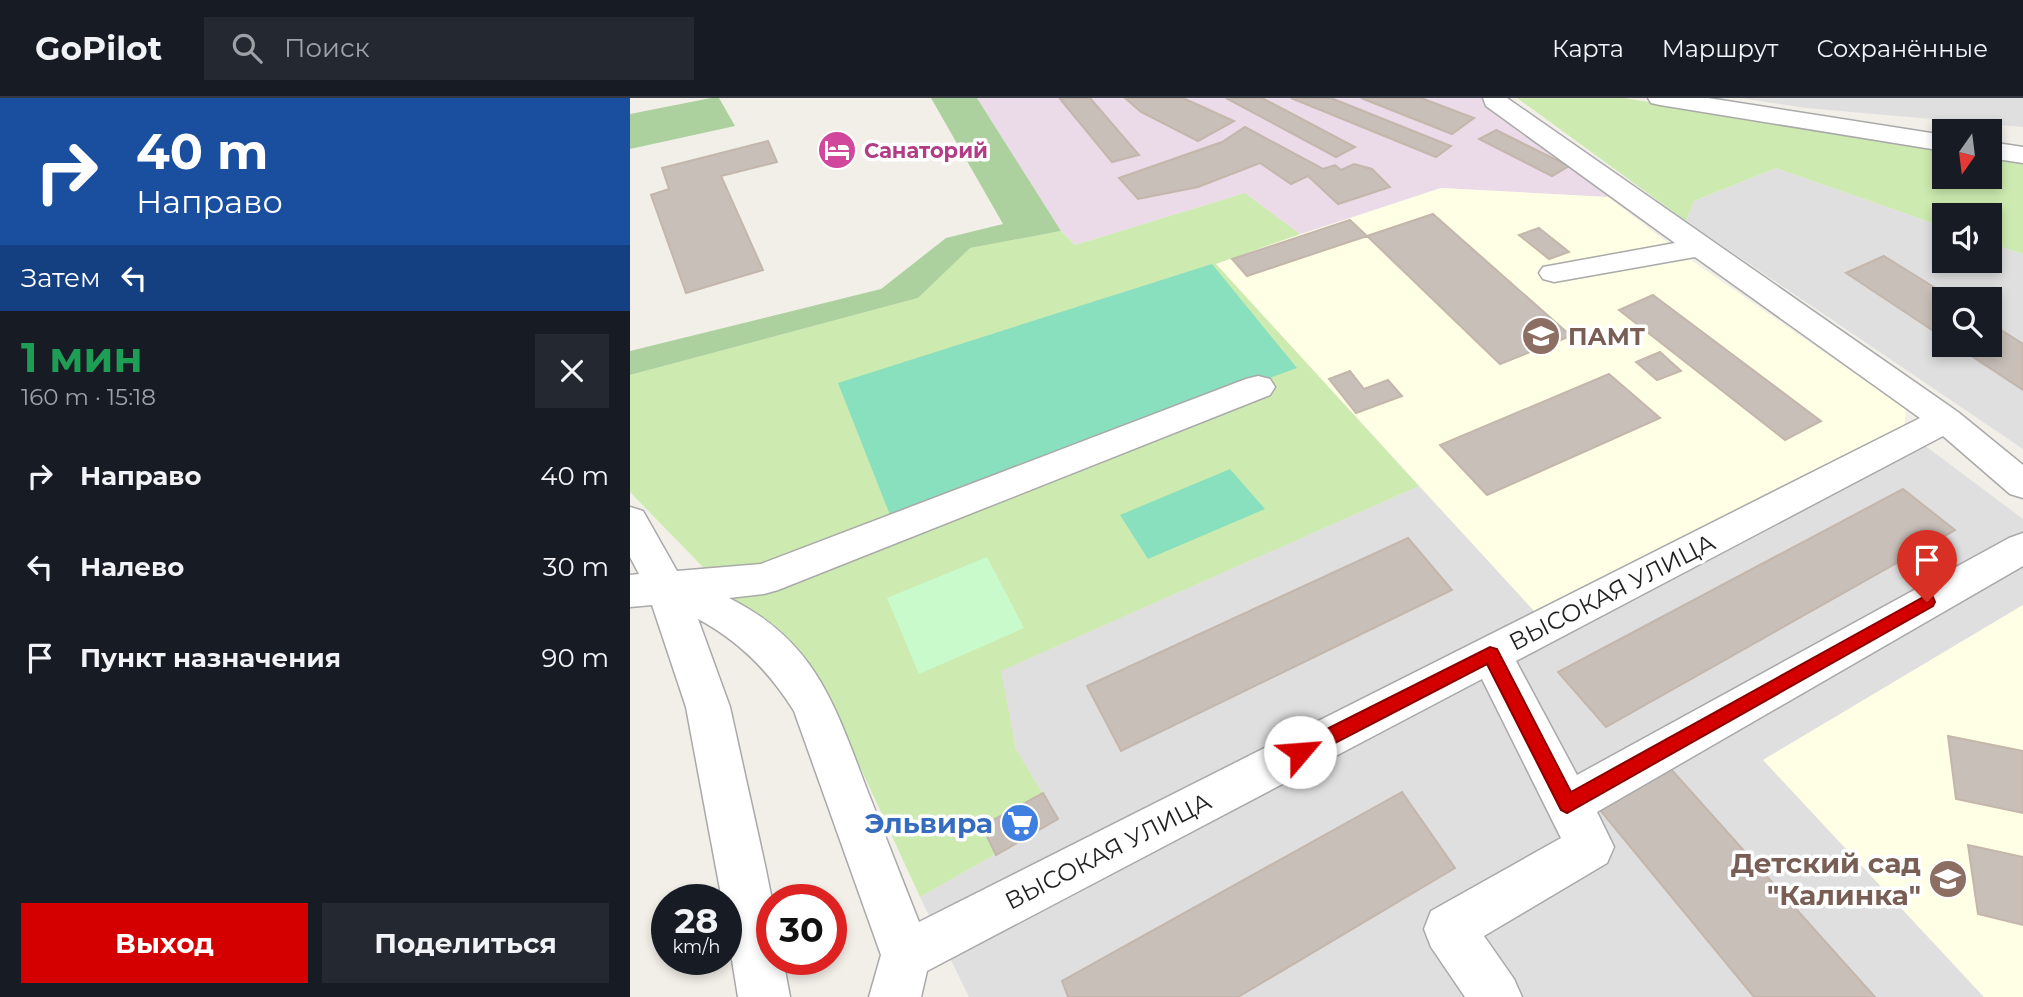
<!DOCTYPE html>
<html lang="ru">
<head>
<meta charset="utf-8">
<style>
	:root { --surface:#171b24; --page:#242831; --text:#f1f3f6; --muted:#9ea1a6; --line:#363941; --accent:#d40000 }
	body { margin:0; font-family:Montserrat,sans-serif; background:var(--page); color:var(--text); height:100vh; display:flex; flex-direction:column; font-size:26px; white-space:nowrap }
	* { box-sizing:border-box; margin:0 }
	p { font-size:23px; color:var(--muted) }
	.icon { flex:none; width:38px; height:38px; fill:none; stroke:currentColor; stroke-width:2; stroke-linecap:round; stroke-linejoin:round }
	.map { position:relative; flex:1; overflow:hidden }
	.side { display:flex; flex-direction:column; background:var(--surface); width:630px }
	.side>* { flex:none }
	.top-card { background:#1a4fa0; color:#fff; overflow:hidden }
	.needle { width:46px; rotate:194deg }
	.controls { position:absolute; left:1302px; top:21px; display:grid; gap:14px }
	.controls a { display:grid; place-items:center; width:70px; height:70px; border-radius:0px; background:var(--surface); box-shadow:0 4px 10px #0003; font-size:35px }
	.speed { position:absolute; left:21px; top:786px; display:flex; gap:14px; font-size:35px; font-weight:700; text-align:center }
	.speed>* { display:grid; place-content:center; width:91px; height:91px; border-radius:50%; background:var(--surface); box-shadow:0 4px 10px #0003; line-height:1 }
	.speed small { font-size:18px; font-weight:400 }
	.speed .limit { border:10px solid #d22; background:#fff; color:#111 }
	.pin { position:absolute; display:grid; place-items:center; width:60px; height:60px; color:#fff; margin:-72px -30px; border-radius:50% 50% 50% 0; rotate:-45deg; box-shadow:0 0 7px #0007 }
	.pin .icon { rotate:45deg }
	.me { position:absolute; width:77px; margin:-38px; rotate:63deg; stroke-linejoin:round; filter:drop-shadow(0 0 5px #0008) }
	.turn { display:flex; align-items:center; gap:24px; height:147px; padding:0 21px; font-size:32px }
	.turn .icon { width:91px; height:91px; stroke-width:2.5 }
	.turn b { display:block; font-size:49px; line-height:60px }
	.then { display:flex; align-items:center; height:66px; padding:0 21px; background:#0003; gap:14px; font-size:26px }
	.round { display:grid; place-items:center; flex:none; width:74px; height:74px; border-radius:0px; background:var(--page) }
	.headline { display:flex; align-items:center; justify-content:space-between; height:119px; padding:0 21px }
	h1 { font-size:42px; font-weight:700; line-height:52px; color:#1e9e55 }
	.action { display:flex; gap:14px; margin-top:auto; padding:14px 21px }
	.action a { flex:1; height:80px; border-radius:0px; background:var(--accent); color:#fff; font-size:28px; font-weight:700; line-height:80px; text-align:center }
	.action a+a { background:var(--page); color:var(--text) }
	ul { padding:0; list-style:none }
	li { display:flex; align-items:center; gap:21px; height:91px; padding:0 21px }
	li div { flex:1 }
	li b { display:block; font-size:26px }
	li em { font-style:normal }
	header { display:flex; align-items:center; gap:42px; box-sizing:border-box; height:98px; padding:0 35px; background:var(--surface); border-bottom:2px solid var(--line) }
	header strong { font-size:33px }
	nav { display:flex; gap:38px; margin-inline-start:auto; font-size:24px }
	.search { width:490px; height:63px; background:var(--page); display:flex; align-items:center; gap:18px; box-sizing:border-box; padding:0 24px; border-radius:0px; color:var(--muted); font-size:26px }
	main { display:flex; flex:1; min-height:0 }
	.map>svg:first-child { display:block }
	.residential { fill:#e0dfdf; fill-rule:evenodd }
	.industrial { fill:#ebdbe8 }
	.education { fill:#ffffe5 }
	.grass { fill:#cdebb0 }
	.forest { fill:#add19e }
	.park { fill:#c8facc }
	.pitch { fill:#88e0be }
	.building { fill:#c7bfb8; stroke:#c4b6ab; stroke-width:2 }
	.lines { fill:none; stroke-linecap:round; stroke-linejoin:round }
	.minor-casing { stroke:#a9a9a9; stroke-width:3 }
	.minor { fill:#fff; fill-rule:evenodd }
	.route { fill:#d40000; stroke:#8a0000; stroke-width:2 }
	.labels { text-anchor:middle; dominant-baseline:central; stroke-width:7; stroke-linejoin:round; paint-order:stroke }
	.far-hotel-label { font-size:21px; font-weight:bold; fill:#b23c85; stroke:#fff; text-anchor:start }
	.education-label { font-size:24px; font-weight:bold; fill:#785e54; stroke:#fff; text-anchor:start }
	.street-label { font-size:24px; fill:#222; stroke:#fff }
	.near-shop-label { font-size:28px; font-weight:bold; fill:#366cbe; stroke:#fff; text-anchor:end }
	.near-education-label { font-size:28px; font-weight:bold; fill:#785e54; stroke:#fff; text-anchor:end }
</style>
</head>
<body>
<header>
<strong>GoPilot</strong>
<div class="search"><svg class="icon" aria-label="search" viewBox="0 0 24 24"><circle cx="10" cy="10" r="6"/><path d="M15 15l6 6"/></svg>Поиск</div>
<nav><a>Карта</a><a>Маршрут</a><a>Сохранённые</a></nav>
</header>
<main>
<section class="side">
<div class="top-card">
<div class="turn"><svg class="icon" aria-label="right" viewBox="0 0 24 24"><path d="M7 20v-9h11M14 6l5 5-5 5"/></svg><div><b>40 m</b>Направо</div></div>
<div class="then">Затем<svg class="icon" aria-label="left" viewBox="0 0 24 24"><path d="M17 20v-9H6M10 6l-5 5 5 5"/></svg></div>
</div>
<div class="headline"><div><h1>1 мин</h1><p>160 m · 15:18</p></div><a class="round"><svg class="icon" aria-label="close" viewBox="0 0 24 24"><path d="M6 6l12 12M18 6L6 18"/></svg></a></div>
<ul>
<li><svg class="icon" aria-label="right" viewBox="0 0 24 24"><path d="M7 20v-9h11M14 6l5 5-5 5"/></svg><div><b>Направо</b></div><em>40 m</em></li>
<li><svg class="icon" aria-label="left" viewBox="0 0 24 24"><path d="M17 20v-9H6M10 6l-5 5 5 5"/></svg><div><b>Налево</b></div><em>30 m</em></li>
<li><svg class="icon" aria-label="arrive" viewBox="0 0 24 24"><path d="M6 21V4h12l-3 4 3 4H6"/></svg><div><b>Пункт назначения</b></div><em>90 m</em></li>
</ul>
<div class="action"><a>Выход</a><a>Поделиться</a></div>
</section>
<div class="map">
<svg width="1393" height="899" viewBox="0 0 1393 899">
	<rect width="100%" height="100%" fill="#f2efe9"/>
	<path class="residential" d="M1110 0H1393V29L1176 10Z
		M1146 70 1314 129V163H1360V145L1393 156V351L1056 123 1064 103ZM1314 201H1360V247H1314Z
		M1274 332 1393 421V507L1134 662 1354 899H339L290 799 428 721 386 651 370 573 789 388 906 514Z"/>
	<path class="industrial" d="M347 0H860L965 78 978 99 811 90 670 136 615 95 445 147 431 133Z"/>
	<path class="education" d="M811 90 978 99 1058 160 1276 311 1274 332 905 514 585 165Z
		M1393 507V899H1354L1133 662Z"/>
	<path class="grass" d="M887 0H994L1314 52V79H1360V59L1393 65V156L1360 145V117H1314V129L1146 70 1064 103 1056 123Z
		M615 95 670 136 586 166 789 388 371 573 386 651 428 721 290 799 197 597 0 394V277L288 200 339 150 431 133 445 147Z"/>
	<path class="forest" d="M81 0H89L105 28 0 51V16Z
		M301 0H347L431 133 340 150 288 200 0 277V253L251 191 316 140 373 126Z"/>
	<path class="park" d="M357 459 394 530 289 576 257 500Z"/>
	<path class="pitch" d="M582 166 667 270 260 417 208 285Z
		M600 371 635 411 518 461 490 417Z"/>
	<path class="building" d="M435 0H460L509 57 482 64 430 1Z
		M495 0H553L604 23 568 43 511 14Z
		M596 0H632L725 49 706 59Z
		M661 0H701L821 48 806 59Z
		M731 0H791L844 20 822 36Z
		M615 29 693 71 705 67 711 72 724 66 742 71 760 89 708 106 678 78 661 86 630 65 568 89 508 101 489 80 592 44Z
		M866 32 939 68 922 78 849 41Z
		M138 43 147 64 91 78 133 172 56 195 21 97 39 91 32 70Z
		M803 116 941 238 870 266 737 138Z
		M720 122 737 138 617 178 602 161Z
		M909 130 939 154 919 161 889 137Z
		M1254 158 1323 201H1314V240L1216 175Z
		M1023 197 1191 323 1155 342 989 212Z
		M1360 225 1393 246V292L1325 247H1360Z
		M1030 254 1051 273 1027 282 1006 264Z
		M720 273 734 291 758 282 772 298 726 315 699 281Z
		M979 276 1030 320 857 397 810 347Z
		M1273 391 1325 432 976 629 928 574Z
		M778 440 822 492 491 653 457 588Z
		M1318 638 1393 653V715L1326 701Z
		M1040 670 1245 899H1124L970 712Z
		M772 694 825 770 608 899H438L432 883Z
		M413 695 428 721 366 757 352 728Z
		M1338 747 1393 759V827L1348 816Z"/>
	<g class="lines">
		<defs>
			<path id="minor" d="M853 0H877L1328 314 1393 367V400L1380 396 1313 338 886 563 947 677 1379 440 1393 435V468L967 714 984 749 977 765 854 838 884 881 892 899H835L801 849 794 831 801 813 931 740 852 581 297 873 291 899H239L251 857 164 613C139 573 109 543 68 521L100 609 135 767 142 802V861H153L160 899H108L96 825V802H92L56 609 22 507 0 509V477L9 476 0 459V409L13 413 47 473 131 466 616 281 628 278 640 281 645 289 640 297 148 492 134 496 99 500C185 543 204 605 236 689 254 734 271 779 289 824L1290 320 1065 159 924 184 913 181 909 175 913 169 1045 145 856 8Z
				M1018 0H1078L1314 37V53L1030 7 1021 5Z
				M1360 44 1393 49V65L1360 60Z"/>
		</defs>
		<use href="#minor" class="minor-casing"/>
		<use href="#minor" class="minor"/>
	</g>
	<path class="route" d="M1297 497 1303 499 1305 504 1303 508 937 715 931 712 857 566 676 660 670 662 663 660 661 654 663 648 860 549 867 551 941 694Z"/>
	<defs>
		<symbol id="hotel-disc" viewBox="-11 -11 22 22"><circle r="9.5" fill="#d1479c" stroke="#fff"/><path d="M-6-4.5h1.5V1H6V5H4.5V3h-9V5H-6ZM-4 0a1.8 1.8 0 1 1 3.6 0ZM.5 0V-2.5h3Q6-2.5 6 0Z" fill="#fff"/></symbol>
		<symbol id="university-disc" viewBox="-11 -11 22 22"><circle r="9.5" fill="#8d6e63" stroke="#fff"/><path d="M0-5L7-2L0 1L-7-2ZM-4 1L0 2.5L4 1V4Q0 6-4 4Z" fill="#fff"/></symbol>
		<symbol id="supermarket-disc" viewBox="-11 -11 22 22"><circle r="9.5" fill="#3f7fe0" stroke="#fff"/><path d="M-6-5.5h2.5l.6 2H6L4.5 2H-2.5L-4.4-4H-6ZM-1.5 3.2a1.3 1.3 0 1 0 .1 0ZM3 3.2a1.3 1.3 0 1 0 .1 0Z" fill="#fff"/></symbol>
		<symbol id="school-disc" viewBox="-11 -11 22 22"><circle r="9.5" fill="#8d6e63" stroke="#fff"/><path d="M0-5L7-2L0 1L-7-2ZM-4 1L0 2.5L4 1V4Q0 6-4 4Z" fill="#fff"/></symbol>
	</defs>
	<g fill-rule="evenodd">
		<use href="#hotel-disc" x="185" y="30" width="44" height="44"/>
		<use href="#university-disc" x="889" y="216" width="44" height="44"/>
		<use href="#supermarket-disc" x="368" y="703" width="44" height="44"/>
		<use href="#school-disc" x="1296" y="759" width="44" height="44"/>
	</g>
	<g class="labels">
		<g class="far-hotel-label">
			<text x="234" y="52">Санаторий</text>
		</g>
		<g class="education-label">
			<text x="938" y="238">ПАМТ</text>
		</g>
		<g class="street-label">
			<text transform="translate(982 494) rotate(-27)">ВЫСОКАЯ УЛИЦА</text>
			<text transform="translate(478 753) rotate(-27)">ВЫСОКАЯ УЛИЦА</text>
		</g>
		<g class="near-shop-label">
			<text x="363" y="725">Эльвира</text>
		</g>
		<g class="near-education-label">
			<text x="1291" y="765">Детский сад<tspan x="1291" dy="32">"Калинка"</tspan></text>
		</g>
	</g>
</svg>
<div class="controls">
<a><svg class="needle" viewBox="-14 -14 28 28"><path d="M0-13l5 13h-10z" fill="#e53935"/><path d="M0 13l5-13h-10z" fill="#9ea1a6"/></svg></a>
<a><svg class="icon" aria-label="sound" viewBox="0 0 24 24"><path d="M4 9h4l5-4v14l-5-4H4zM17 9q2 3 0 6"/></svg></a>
<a><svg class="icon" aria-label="search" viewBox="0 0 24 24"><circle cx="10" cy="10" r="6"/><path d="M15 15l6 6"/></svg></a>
</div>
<div class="speed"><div>28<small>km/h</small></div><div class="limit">30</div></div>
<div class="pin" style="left:1297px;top:504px;background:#d93025"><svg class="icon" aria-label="arrive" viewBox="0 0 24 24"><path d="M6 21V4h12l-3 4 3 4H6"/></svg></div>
<svg class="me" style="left:670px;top:654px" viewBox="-20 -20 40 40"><circle r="19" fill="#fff"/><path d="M0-13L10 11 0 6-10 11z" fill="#d40000"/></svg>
</div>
</main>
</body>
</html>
